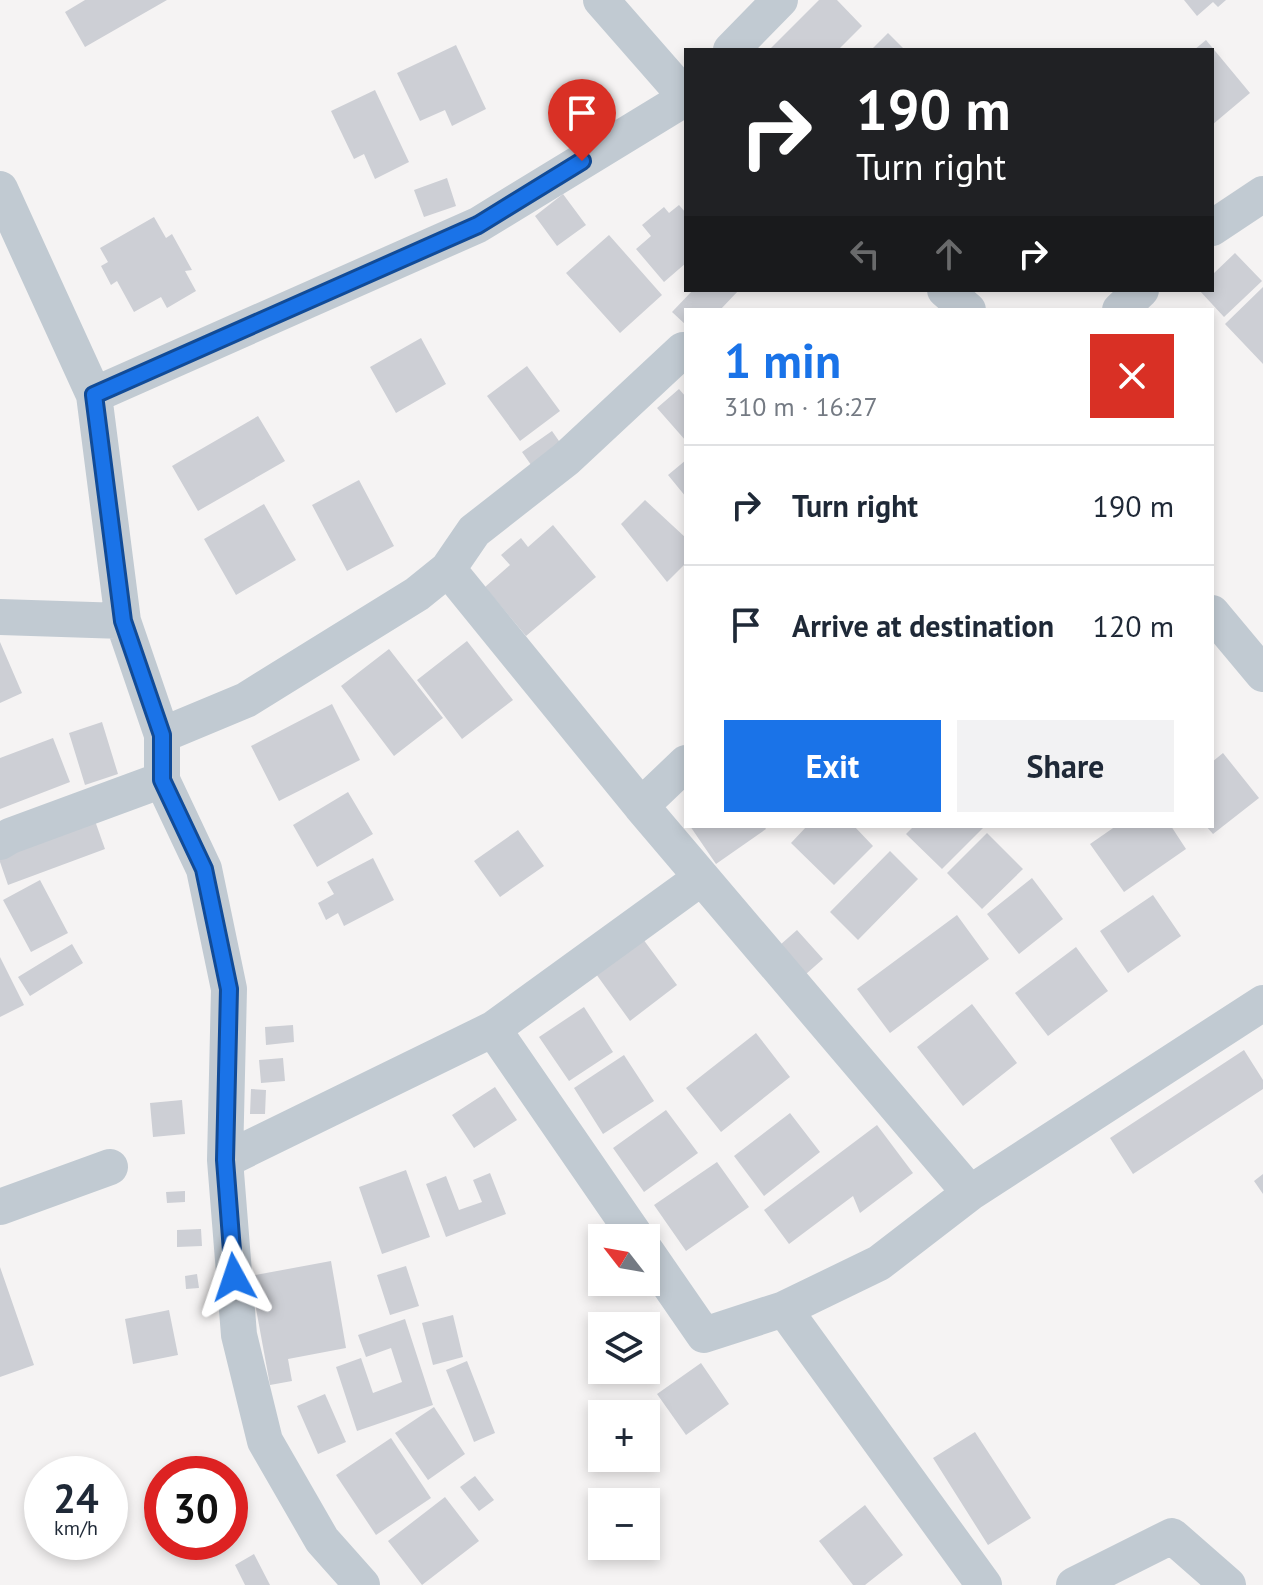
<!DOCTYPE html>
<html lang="en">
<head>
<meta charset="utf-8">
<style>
	:root { --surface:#fff; --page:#f2f2f3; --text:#1f2937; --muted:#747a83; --line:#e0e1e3; --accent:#1a73e8 }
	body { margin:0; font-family:"PT Sans",sans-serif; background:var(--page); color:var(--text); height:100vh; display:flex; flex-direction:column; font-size:30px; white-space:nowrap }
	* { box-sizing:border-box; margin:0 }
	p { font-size:26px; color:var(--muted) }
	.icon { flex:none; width:44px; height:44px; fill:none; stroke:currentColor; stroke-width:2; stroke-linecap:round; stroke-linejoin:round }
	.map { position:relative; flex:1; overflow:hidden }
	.sheet { position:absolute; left:684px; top:308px; width:530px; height:520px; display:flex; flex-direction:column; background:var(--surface); border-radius:0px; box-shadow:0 4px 12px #0003 }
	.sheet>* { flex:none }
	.hud { position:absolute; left:684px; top:48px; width:530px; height:244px; border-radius:0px; box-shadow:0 4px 12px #0003; background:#202124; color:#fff; overflow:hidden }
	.needle { width:52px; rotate:301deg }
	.buttons { position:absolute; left:588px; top:1224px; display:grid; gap:16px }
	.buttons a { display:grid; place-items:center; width:72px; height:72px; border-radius:0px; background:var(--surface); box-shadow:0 4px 12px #0003; font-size:40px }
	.speed { position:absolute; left:24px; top:1456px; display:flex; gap:16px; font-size:40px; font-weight:700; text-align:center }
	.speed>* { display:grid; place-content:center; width:104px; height:104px; border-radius:50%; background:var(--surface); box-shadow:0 4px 12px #0003; line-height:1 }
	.speed small { font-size:20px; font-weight:400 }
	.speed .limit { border:12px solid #d22; background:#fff; color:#111 }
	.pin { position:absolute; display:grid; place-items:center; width:68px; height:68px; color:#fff; margin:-82px -34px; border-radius:50% 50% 50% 0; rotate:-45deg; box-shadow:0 0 8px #0007 }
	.pin .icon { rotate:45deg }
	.me { position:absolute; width:88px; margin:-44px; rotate:355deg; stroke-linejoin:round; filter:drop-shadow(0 0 6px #0008) }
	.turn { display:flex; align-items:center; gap:28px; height:168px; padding:0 40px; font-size:36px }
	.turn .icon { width:104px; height:104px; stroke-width:2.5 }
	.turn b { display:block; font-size:56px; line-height:68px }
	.lanes { display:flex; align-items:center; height:76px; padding:0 40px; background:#0003; justify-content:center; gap:40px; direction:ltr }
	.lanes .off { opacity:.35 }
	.round { display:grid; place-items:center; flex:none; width:84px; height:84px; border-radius:0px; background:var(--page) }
	.overview { display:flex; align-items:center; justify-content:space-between; height:136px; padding:0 40px }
	h1 { font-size:48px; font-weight:600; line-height:60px; color:var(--accent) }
	.action { display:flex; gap:16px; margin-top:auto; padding:16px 40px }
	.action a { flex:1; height:92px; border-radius:0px; background:var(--accent); color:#fff; font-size:32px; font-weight:600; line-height:92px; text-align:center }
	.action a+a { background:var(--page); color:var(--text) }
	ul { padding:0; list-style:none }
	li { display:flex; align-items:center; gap:24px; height:120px; padding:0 40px; border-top:2px solid var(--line) }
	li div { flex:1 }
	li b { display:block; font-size:30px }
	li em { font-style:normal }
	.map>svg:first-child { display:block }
	.building { fill:#cdcfd5 }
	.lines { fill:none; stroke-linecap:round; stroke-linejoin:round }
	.minor { stroke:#c1cad2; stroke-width:36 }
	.route-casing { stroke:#114b97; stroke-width:20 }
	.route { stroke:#1a73e8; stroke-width:14 }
</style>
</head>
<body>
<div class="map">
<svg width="1263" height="1585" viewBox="0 0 1263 1585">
	<rect width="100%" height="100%" fill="#f5f3f3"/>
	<path class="building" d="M85 0H167L85 47 65 12Z
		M819 0H837L862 26 838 50H769Z
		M1184 0H1226L1218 7 1213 2 1197 16Z
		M888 33 905 50H871Z
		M1206 40 1250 93 1212 125V50H1194Z
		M456 45 486 109 452 126 445 110 420 121 397 73Z
		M375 90 409 162 375 179 364 154 354 159 331 111Z
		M447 178 456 206 424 217 414 190Z
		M563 194 586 225 557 246 535 216Z
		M679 205 686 213V263L664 282 636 249 651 236 642 225 664 207 669 213Z
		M154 217 166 238 172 234 192 270 185 271 196 291 167 308 161 297 134 312 117 281 111 285 101 266 108 262 100 248Z
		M609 235 662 295 620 333 566 273Z
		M1235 253 1262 281 1224 317 1199 290H1212V275Z
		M1263 287V364L1225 324Z
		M693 290H739L720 310H686V325L672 312Z
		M421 338 446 384 396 413 370 367Z
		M527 366 560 411 520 441 487 396Z
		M679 389 686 397V441L657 408Z
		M258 416 285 461 198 511 172 466Z
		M552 431 566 451 536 472 522 452Z
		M686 460V497L668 475Z
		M359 480 394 546 347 571 312 505Z
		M645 500 686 538V563L667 582 621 524Z
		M264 504 296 560 236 595 204 539Z
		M553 525 596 577 526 636 485 587 510 565 501 555 521 538 528 547Z
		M467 641 513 700 462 739 417 680Z
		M0 642 22 693 0 703Z
		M389 649 443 718 394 756 341 686Z
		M332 704 360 760 279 801 251 746Z
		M102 722 118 774 85 785 69 733Z
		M53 738 70 782 0 809V758Z
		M1223 753 1259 798 1213 834 1206 826H1212V762Z
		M348 792 373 834 317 867 293 825Z
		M94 818 105 849 8 885 0 862V853Z
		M690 826H764L766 829 716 864Z
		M807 826H854L873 846 834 885 791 843Z
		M914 826H985L942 869 906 834Z
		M1116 826H1171L1186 849 1124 892 1090 844Z
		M518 830 544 866 500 897 474 861Z
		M987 833 1023 869 982 909 947 873Z
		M890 851 918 879 858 940 830 912Z
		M373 858 394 900 344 926 338 913 326 920 318 903 334 894 327 882Z
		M1032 878 1063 919 1019 954 987 914Z
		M40 880 68 933 31 952 3 900Z
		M1153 895 1181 936 1128 973 1100 931Z
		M957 915 989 959 890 1033 857 989Z
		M797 930 823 959 806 974 780 945Z
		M643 939 677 985 630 1021 596 974Z
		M72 944 83 963 30 996 18 977Z
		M1076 947 1108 991 1048 1036 1015 993Z
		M0 957 24 1005 0 1017Z
		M972 1004 1017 1063 963 1106 917 1047Z
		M584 1007 613 1052 569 1081 539 1037Z
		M293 1025 294 1042 266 1045 265 1027Z
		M756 1033 790 1077 721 1132 686 1088Z
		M1244 1050 1263 1080V1089L1133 1174 1110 1138Z
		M624 1055 654 1101 603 1134 574 1088Z
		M283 1058 285 1081 261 1083 259 1060Z
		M495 1087 517 1120 474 1148 452 1115Z
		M251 1089 266 1090 265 1114H250Z
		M182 1100 185 1134 153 1137 150 1103Z
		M666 1110 698 1153 644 1192 613 1148Z
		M790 1113 820 1152 764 1196 734 1156Z
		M877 1125 913 1173 860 1213 853 1196 789 1244 764 1210Z
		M717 1162 749 1207 686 1251 654 1205Z
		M406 1170 430 1237 382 1254 359 1187Z
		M490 1173 506 1214 446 1237 426 1184 446 1176 459 1210 482 1202 473 1180Z
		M1263 1174V1194L1254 1181Z
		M185 1191V1202L167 1203 166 1192Z
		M201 1229 202 1246 177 1247V1230Z
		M331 1261 346 1348 288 1359 292 1381 270 1385 250 1276Z
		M406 1266 419 1306 390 1315 377 1275Z
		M0 1267 34 1365 0 1377Z
		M197 1274 199 1288 186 1289 185 1276Z
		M169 1310 178 1355 133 1364 125 1319Z
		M453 1315 463 1357 433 1365 422 1323Z
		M405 1319 433 1405 357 1431 336 1367 361 1358 373 1393 402 1382 391 1348 366 1357 358 1335Z
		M467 1361 495 1433 474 1442 446 1370Z
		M701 1363 729 1404 686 1435 657 1394Z
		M325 1394 346 1442 318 1454 297 1406Z
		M434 1407 465 1454 428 1480 395 1433Z
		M975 1432 1031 1518 988 1545 933 1458Z
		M391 1438 431 1498 376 1535 336 1475Z
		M475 1476 494 1500 479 1511 460 1487Z
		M162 1491V1520L149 1500Z
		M445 1497 479 1541 422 1585 388 1541Z
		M865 1505 903 1555 865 1585H853L819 1541Z
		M254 1554 270 1585H245L235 1565Z"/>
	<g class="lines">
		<path class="minor" d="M601 0 686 97
			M731 50 780 0
			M0 189 94 395 123 621 162 735V780L204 869 229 989 225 1160 239 1335 265 1441 322 1540 362 1585
			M1212 228 1263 194
			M945 290 968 310
			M1120 310 1141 290
			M94 395 478 225 686 98
			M448 569 641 806 686 763
			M1212 613 1263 674
			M0 617 123 621
			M162 735 246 700 417 594 448 569 474 531 566 459 683 350
			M641 806 970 1193
			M0 842 10 836 162 780
			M493 1029 637 1238
			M225 1160 493 1029 701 878
			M0 1207 110 1167
			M646 1251 704 1335 784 1309 879 1263 970 1193 1263 1003
			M784 1309 984 1585
			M1074 1585 1172 1536 1228 1585"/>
	</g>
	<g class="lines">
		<defs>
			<path id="route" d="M234 1277 225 1160 229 989 204 869 162 780V735L123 621 94 395 478 225 582 161"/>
		</defs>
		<use href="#route" class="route-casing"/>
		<use href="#route" class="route"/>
	</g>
</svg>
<div class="buttons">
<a><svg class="needle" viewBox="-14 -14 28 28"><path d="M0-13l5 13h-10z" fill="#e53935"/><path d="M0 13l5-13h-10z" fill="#747a83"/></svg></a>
<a><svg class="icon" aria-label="layers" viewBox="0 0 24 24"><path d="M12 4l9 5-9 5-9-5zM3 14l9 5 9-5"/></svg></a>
<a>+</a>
<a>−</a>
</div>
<div class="speed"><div>24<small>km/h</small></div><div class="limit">30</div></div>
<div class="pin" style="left:582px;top:161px;background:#d93025"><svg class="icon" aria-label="arrive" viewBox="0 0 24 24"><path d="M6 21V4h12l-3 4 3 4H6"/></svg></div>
<svg class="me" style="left:234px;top:1277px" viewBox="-20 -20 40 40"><path d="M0-17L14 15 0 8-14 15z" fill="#1a73e8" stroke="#fff" stroke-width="4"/></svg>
<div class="hud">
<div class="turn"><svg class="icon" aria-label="right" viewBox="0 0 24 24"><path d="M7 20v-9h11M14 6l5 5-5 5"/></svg><div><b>190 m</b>Turn right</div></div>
<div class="lanes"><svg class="icon off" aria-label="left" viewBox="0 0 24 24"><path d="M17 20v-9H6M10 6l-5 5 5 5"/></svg><svg class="icon off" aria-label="ahead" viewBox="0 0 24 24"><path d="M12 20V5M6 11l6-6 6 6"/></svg><svg class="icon" aria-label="right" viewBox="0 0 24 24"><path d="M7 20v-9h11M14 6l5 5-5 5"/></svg></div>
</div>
<section class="sheet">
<div class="overview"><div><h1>1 min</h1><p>310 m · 16:27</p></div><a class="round" style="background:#d93025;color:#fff"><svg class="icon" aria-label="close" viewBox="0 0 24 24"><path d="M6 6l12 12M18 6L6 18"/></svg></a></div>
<ul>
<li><svg class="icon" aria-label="right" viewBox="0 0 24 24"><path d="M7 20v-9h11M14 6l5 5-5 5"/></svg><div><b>Turn right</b></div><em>190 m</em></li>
<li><svg class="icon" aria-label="arrive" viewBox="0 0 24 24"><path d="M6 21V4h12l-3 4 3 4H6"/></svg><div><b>Arrive at destination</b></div><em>120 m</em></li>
</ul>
<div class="action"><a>Exit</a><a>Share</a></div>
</section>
</div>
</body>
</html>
